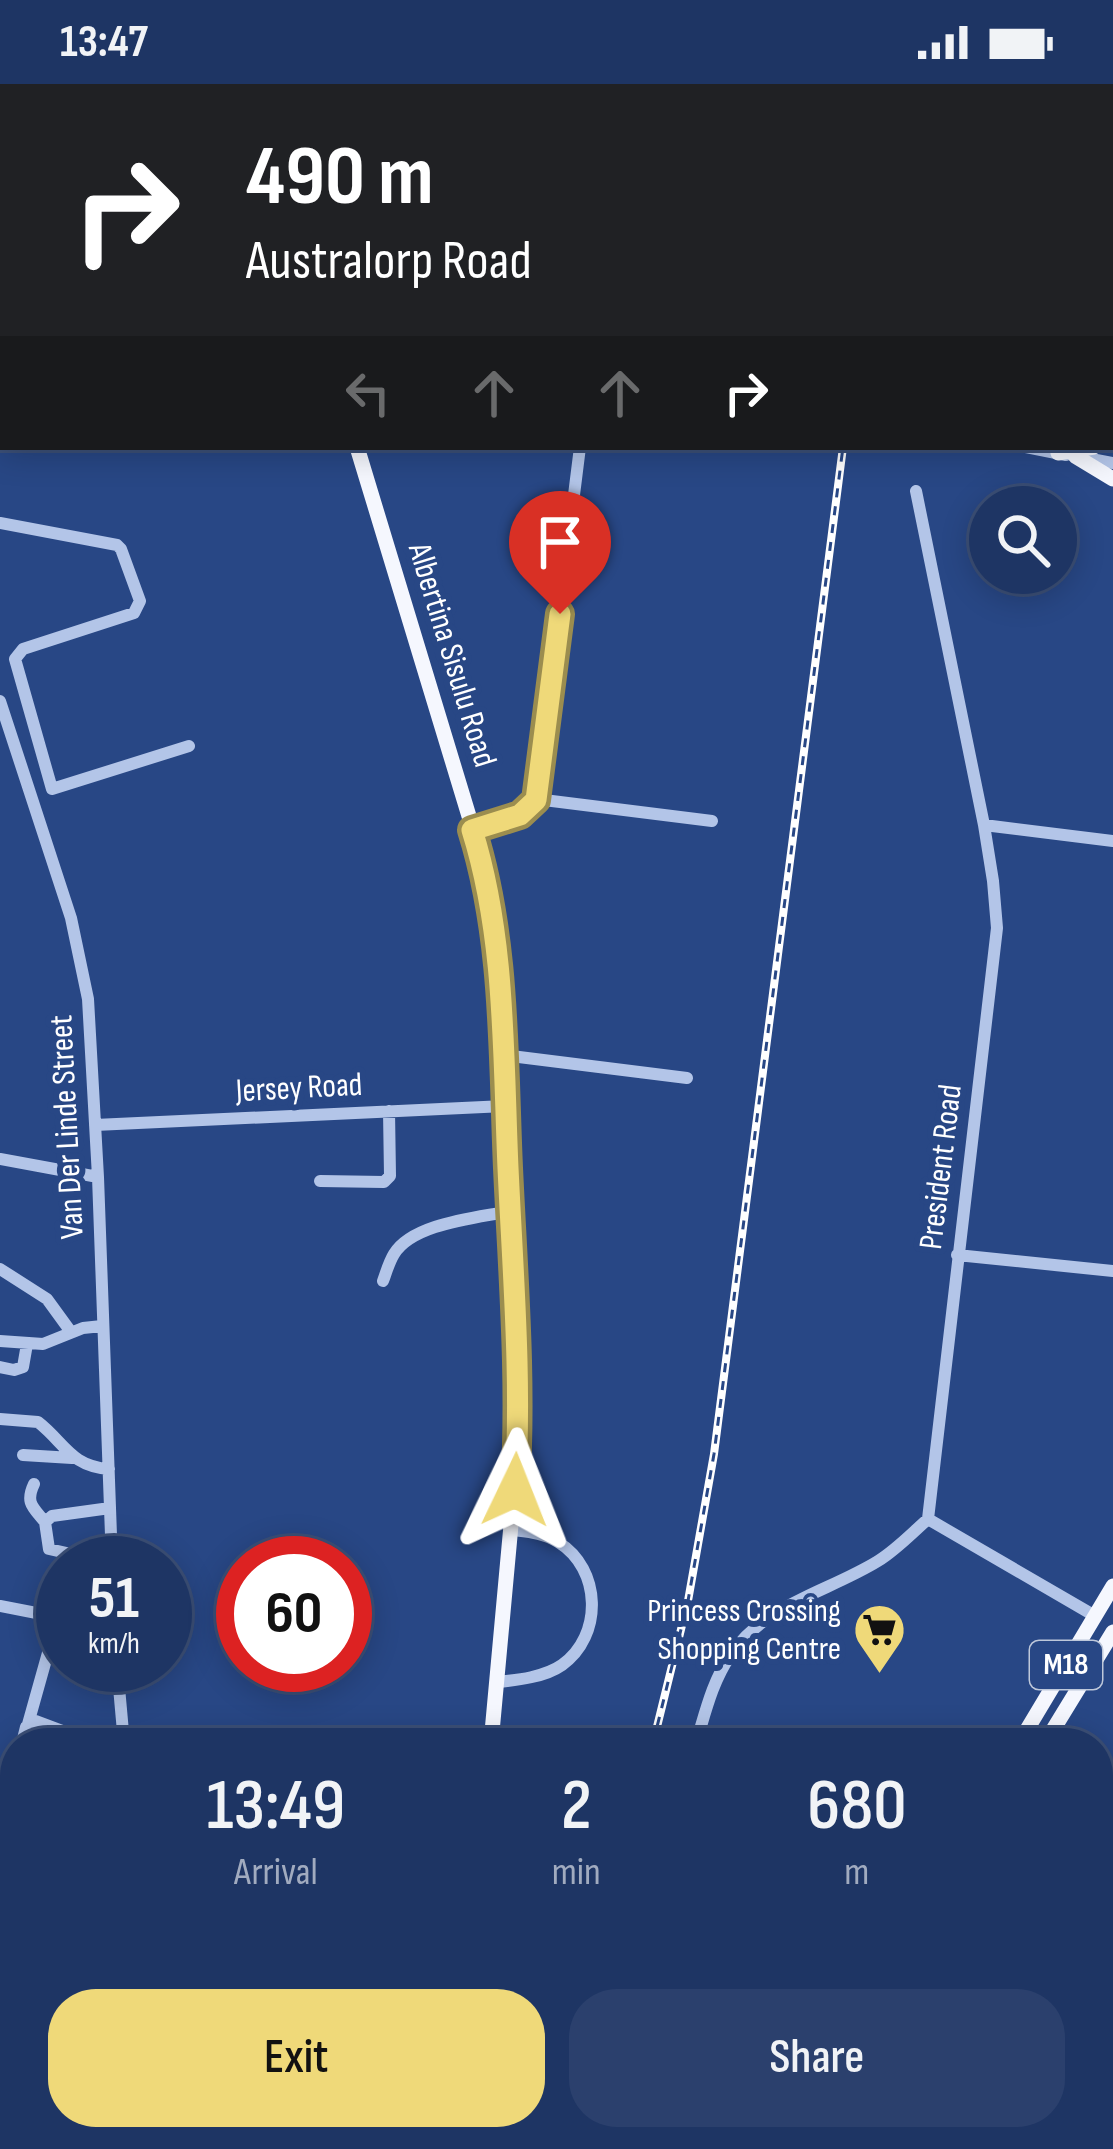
<!DOCTYPE html>
<html lang="en">
<head>
<meta charset="utf-8">
<style>
	:root { --surface:#1e3564; --page:#2b406d; --text:#f1f3f6; --muted:#a1abbf; --line:#3c5078; --accent:#efd979 }
	body { margin:0; font-family:"Sofia Sans Condensed",sans-serif; background:var(--page); color:var(--text); height:100vh; display:flex; flex-direction:column; font-size:45px; white-space:nowrap }
	* { box-sizing:border-box; margin:0 }
	p { font-size:39px; color:var(--muted) }
	.icon { flex:none; width:66px; height:66px; fill:none; stroke:currentColor; stroke-width:2; stroke-linecap:round; stroke-linejoin:round }
	.map { position:relative; flex:1; overflow:hidden }
	.side { position:absolute; left:0px; top:1644px; width:1113px; height:423px; display:flex; flex-direction:column; background:var(--surface); border-radius:48px 48px 0 0; box-shadow:0 6px 30px #0003,0 0 0 3px var(--line) }
	.side>* { flex:none }
	.banner { position:absolute; left:0px; top:0px; width:1113px; height:366px; box-shadow:0 6px 30px #0003,0 0 0 3px var(--line); background:#202124; color:#fff; overflow:hidden }
	.buttons { position:absolute; left:969px; top:402px; display:grid; gap:24px }
	.buttons a { display:grid; place-items:center; width:108px; height:108px; border-radius:50%; background:var(--surface); box-shadow:0 6px 30px #0003,0 0 0 3px var(--line); font-size:60px }
	.speed { position:absolute; left:36px; top:1452px; display:flex; gap:24px; font-size:60px; font-weight:700; text-align:center }
	.speed>* { display:grid; place-content:center; width:156px; height:156px; border-radius:50%; background:var(--surface); box-shadow:0 6px 30px #0003,0 0 0 3px var(--line); line-height:1 }
	.speed small { font-size:30px; font-weight:400 }
	.speed .limit { border:18px solid #d22; background:#fff; color:#111 }
	.pin { position:absolute; display:grid; place-items:center; width:102px; height:102px; color:#fff; margin:-123px -51px; border-radius:50% 50% 50% 0; rotate:-45deg; box-shadow:0 0 12px #0007 }
	.pin .icon { rotate:45deg }
	.me { position:absolute; width:132px; margin:-66px; rotate:2deg; stroke-linejoin:round; filter:drop-shadow(0 0 9px #0008) }
	.turn { display:flex; align-items:center; gap:42px; height:252px; padding:0 48px; font-size:54px }
	.turn .icon { width:156px; height:156px; stroke-width:2.5 }
	.turn b { display:block; font-size:84px; line-height:102px }
	.lanes { display:flex; align-items:center; height:114px; padding:0 48px; background:#0003; justify-content:center; gap:60px; direction:ltr }
	.lanes .off { opacity:.35 }
	.eta { display:flex; justify-content:space-evenly; align-items:center; height:204px; text-align:center }
	.eta b { font-size:72px; font-weight:600; line-height:84px }
	.primary-button { display:flex; gap:24px; margin-top:auto; padding:24px 48px }
	.primary-button a { flex:1; height:138px; border-radius:48px; background:var(--accent); color:#111; font-size:48px; font-weight:600; line-height:138px; text-align:center }
	.primary-button a+a { background:var(--page); color:var(--text) }
	.status { display:flex; justify-content:space-between; align-items:center; height:84px; padding:0 60px; background:var(--surface); direction:ltr }
	.status svg { height:33px; fill:currentColor }
	.map>svg:first-child { display:block }
	.lines { fill:none; stroke-linecap:round; stroke-linejoin:round }
	.minor { stroke:#b3c5e8; stroke-width:12 }
	.major { stroke:#f5f7fe; stroke-width:15 }
	.rail-casing { stroke:#fff; stroke-width:8 }
	.rail { stroke:#284785; stroke-width:3; stroke-dasharray:9; stroke-linecap:butt }
	.route-casing { stroke:#9b8d4f; stroke-width:30 }
	.route { stroke:#efd979; stroke-width:21 }
	.labels { text-anchor:middle; dominant-baseline:central; stroke-width:12; stroke-linejoin:round; paint-order:stroke }
	.shield { fill:#284785; stroke:#bec8da; stroke-width:3 }
	.shield-label { font-size:30px; font-weight:bold; fill:#fff }
	.street-label { font-size:33px; fill:#fff; stroke:#284785 }
	.poi-label { font-size:33px; fill:#fff; stroke:#284785; text-anchor:end }
</style>
</head>
<body>
<div class="status"><b>13:47</b><svg viewBox="0 0 49 12"><path d="M0 12V9h3v3zM5 12V6h3v6zM10 12V3h3v9zM15 12V0h3v12zM26 1h20v11H26zM47 4h2v5h-2z"/></svg></div>
<div class="map">
<svg width="1113" height="2065" viewBox="0 0 1113 2065">
	<rect width="100%" height="100%" fill="#284785"/>
	<g class="lines">
		<path class="minor" d="M801 0 811 3
			M1031 0V3
			M1084 0V3
			M134 3 135 0
			M290 3V0
			M329 3 330 0
			M547 3 548 0
			M702 3V0
			M857 3V0
			M928 3 929 0
			M1110 132 1113 147
			M0 168 3 169
			M0 192H3
			M1026 363 1066 371
			M1086 374 1113 379
			M0 439 117 461 121 465 140 517 134 529 23 565 15 575 52 705 189 662
			M0 617 71 834 88 915 98 1093 112 1479
			M536 715 712 737
			M984 741 1113 757
			M473 746 520 731 536 715 580 363
			M503 971 687 994
			M95 1041 505 1022
			M0 1075 98 1093
			M320 1097 384 1098 390 1092 389 1027
			M957 1171 1113 1187
			M0 1185 47 1215 71 1248
			M383 1197C386 1189 389 1178 394 1170 413 1139 477 1134 510 1127
			M0 1257 43 1260 83 1244 102 1242
			M0 1283 14 1286 23 1283 27 1260
			M0 1335 38 1338C65 1359 70 1382 109 1385
			M23 1371 72 1374
			M34 1400C25 1419 33 1423 45 1438
			M110 1424 52 1432 45 1438 49 1465 111 1479
			M928 1435 1095 1532
			M0 1522 62 1534
			M117 1581 124 1659
			M497 1598C518 1596 545 1593 562 1581 603 1552 602 1485 558 1458 544 1449 528 1448 512 1446
			M28 1640 58 1533
			M22 1659 26 1643 36 1637 76 1652 123 1650
			M696 1659C705 1630 712 1598 730 1572 764 1520 828 1508 878 1477 896 1466 912 1449 928 1435L997 844 993 797 984 741 916 407
			M4 1783 15 1752
			M0 1840 15 1822
			M0 1915 15 1928
			M1098 1958 1113 1933
			M0 1971 15 1980
			M1098 1988 1113 1998
			M2 2065 15 2015
			M334 2065 338 2056
			M553 2065 558 2052
			M1034 2065 1042 2052"/>
		<path class="major" d="M1047 0 1048 3
			M1066 0 1067 3
			M310 3 311 0
			M1110 222 1113 236
			M1110 347 1112 326
			M357 363 482 775 493 830 503 971 515 1221 518 1365 491 1659
			M1058 369 1094 363
			M1075 372 1113 395
			M1019 1659 1113 1502
			M1045 1659 1113 1548
			M387 2065 392 2052
			M780 2065 787 2052
			M803 2065 811 2052"/>
		<defs>
			<path id="rail" d="M894 3 895 0
				M653 1659 688 1517 714 1370 843 363
				M518 2065 523 2052"/>
		</defs>
		<use href="#rail" class="rail-casing"/>
		<use href="#rail" class="rail"/>
	</g>
	<g class="lines">
		<defs>
			<path id="route" d="M515 1406C522 1299 513 1191 508 1084 503 972 506 854 472 746L520 731 536 716 560 530"/>
		</defs>
		<use href="#route" class="route-casing"/>
		<use href="#route" class="route"/>
	</g>
	<defs>
		<symbol id="supermarket-pin" viewBox="-11 -11 22 30"><path d="M0 17L-7.5 6A9.5 9.5 0 1 1 7.5 6Z" fill="#efd979" stroke="#284785"/><path d="M-6-5.5h2.5l.6 2H6L4.5 2H-2.5L-4.4-4H-6ZM-1.5 3.2a1.3 1.3 0 1 0 .1 0ZM3 3.2a1.3 1.3 0 1 0 .1 0Z" fill="#111"/></symbol>
	</defs>
	<g fill-rule="evenodd">
		<use href="#supermarket-pin" x="850" y="1516" width="59" height="81"/>
	</g>
	<g class="labels">
		<rect class="shield" x="1030" y="1557" width="72" height="48" rx="9"/>
		<g class="shield-label">
			<text x="1066" y="1581">M18</text>
		</g>
		<g class="street-label">
			<text transform="translate(452 571) rotate(73)">Albertina Sisulu Road</text>
			<text transform="translate(299 1004) rotate(-3)">Jersey Road</text>
			<text transform="translate(67 1043) rotate(-93)">Van Der Linde Street</text>
			<text transform="translate(941 1083) rotate(-83)">President Road</text>
		</g>
		<g class="poi-label">
			<text x="841" y="1527">Princess Crossing<tspan x="841" dy="38">Shopping Centre</tspan></text>
		</g>
	</g>
</svg>
<div class="buttons">
<a><svg class="icon" aria-label="search" viewBox="0 0 24 24"><circle cx="10" cy="10" r="6"/><path d="M15 15l6 6"/></svg></a>
</div>
<div class="speed"><div>51<small>km/h</small></div><div class="limit">60</div></div>
<div class="pin" style="left:560px;top:530px;background:#d93025"><svg class="icon" aria-label="arrive" viewBox="0 0 24 24"><path d="M6 21V4h12l-3 4 3 4H6"/></svg></div>
<svg class="me" style="left:515px;top:1406px" viewBox="-20 -20 40 40"><path d="M0-17L14 15 0 8-14 15z" fill="#efd979" stroke="#fff" stroke-width="4"/></svg>
<div class="banner">
<div class="turn"><svg class="icon" aria-label="right" viewBox="0 0 24 24"><path d="M7 20v-9h11M14 6l5 5-5 5"/></svg><div><b>490 m</b>Australorp Road</div></div>
<div class="lanes"><svg class="icon off" aria-label="left" viewBox="0 0 24 24"><path d="M17 20v-9H6M10 6l-5 5 5 5"/></svg><svg class="icon off" aria-label="ahead" viewBox="0 0 24 24"><path d="M12 20V5M6 11l6-6 6 6"/></svg><svg class="icon off" aria-label="ahead" viewBox="0 0 24 24"><path d="M12 20V5M6 11l6-6 6 6"/></svg><svg class="icon" aria-label="right" viewBox="0 0 24 24"><path d="M7 20v-9h11M14 6l5 5-5 5"/></svg></div>
</div>
<section class="side">
<div class="eta">
<div><b>13:49</b><p>Arrival</p></div>
<div><b>2</b><p>min</p></div>
<div><b>680</b><p>m</p></div>
</div>
<div class="primary-button"><a>Exit</a><a>Share</a></div>
</section>
</div>
</body>
</html>
